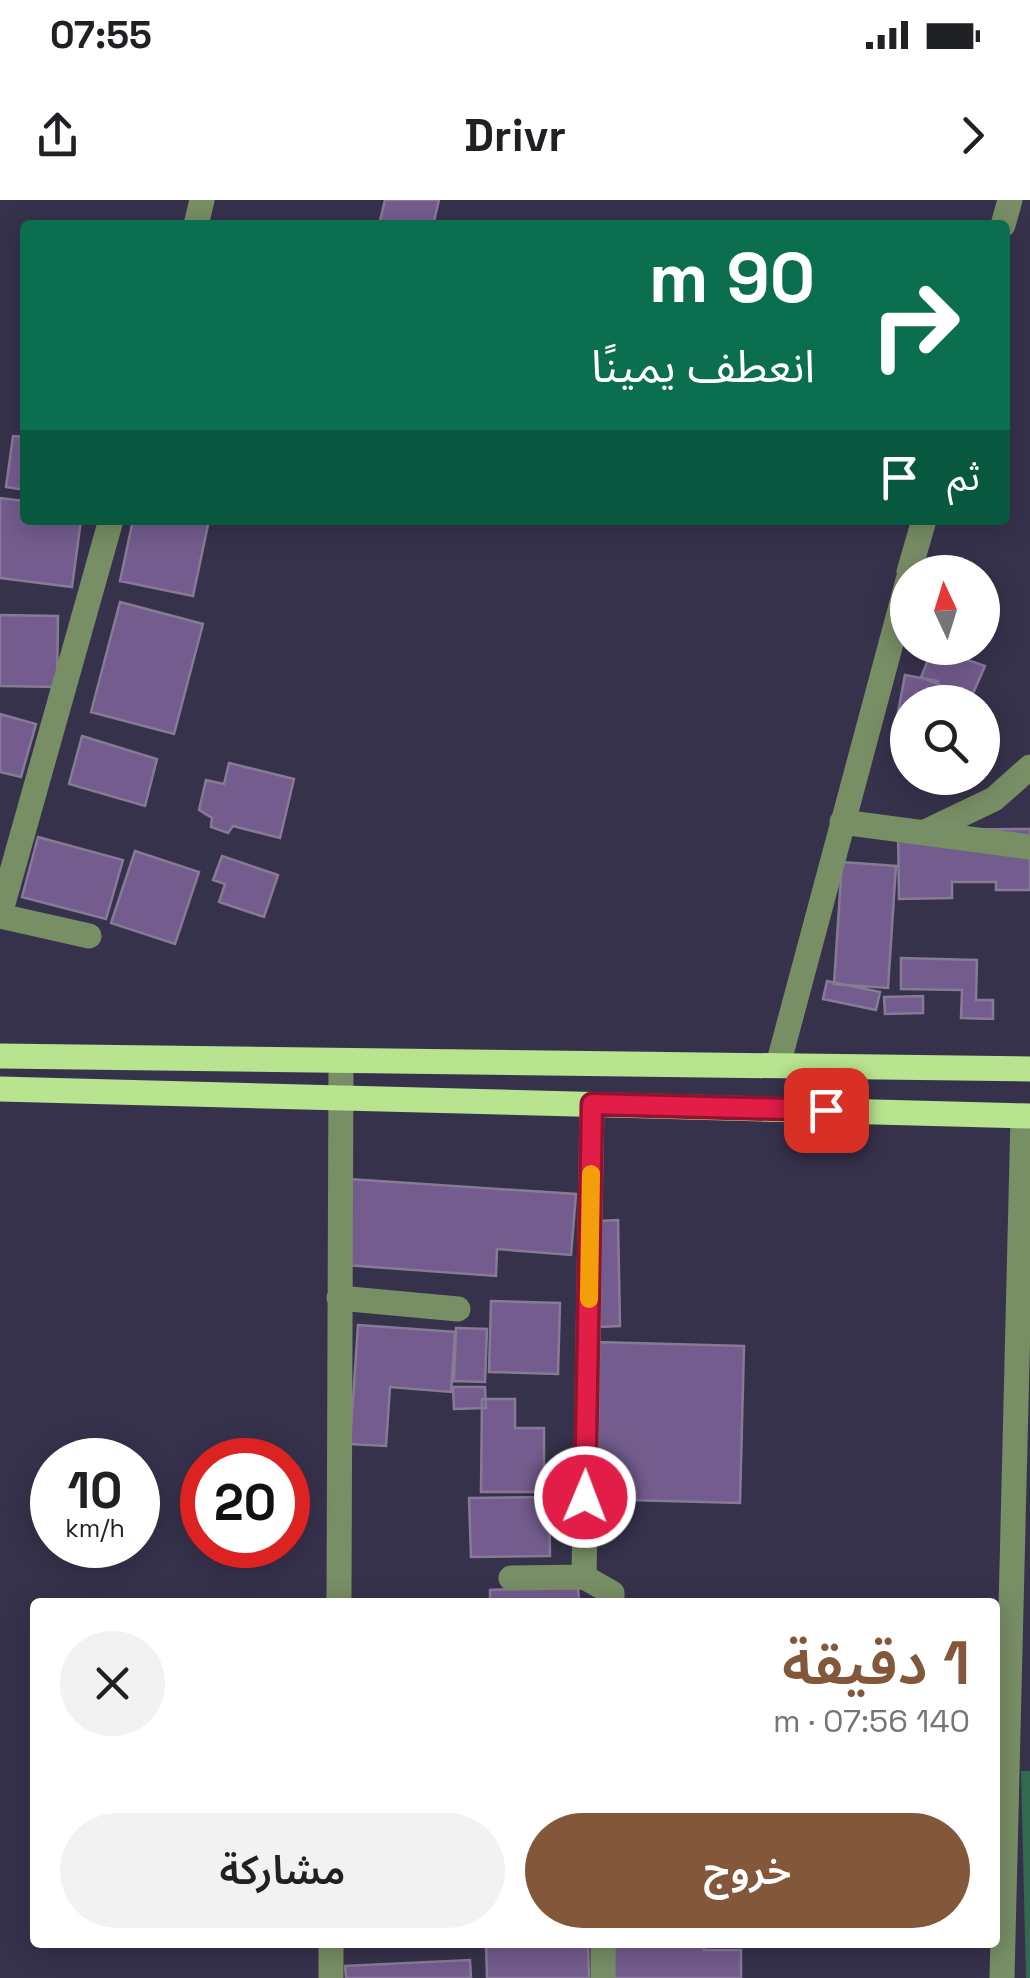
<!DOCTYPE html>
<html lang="ar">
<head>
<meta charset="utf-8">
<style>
	:root { --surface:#fff; --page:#f2f2f2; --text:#202124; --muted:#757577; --accent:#83583a }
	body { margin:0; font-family:"Space Grotesk","Noto Sans Arabic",sans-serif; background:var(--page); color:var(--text); direction:rtl; height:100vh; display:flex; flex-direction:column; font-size:38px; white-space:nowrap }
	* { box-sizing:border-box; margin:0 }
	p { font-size:32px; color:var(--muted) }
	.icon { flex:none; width:55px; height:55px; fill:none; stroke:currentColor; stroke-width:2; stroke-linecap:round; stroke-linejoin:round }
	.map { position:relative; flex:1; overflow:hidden; direction:ltr }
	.panel { position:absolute; left:30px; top:1398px; width:970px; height:350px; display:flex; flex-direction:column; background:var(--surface); border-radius:10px; box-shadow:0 5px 25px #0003; direction:rtl }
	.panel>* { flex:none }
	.guide { position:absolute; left:20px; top:20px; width:990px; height:305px; border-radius:10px; box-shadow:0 5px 25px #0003; direction:rtl; background:#0b6e4f; color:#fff; overflow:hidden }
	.needle { width:65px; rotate:356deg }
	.fabs { position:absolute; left:890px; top:355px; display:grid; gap:20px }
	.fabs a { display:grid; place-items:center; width:110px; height:110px; border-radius:50%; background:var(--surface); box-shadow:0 5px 25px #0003; font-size:50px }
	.speed { position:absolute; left:30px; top:1238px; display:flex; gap:20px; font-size:50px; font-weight:700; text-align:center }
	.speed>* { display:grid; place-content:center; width:130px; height:130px; border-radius:50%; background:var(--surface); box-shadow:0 5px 25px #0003; line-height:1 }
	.speed small { font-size:25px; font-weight:400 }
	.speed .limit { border:15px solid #d22; background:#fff; color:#111 }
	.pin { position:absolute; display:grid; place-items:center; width:85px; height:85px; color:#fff; margin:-42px; border-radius:20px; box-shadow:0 5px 15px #0006 }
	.me { position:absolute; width:110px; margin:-55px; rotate:1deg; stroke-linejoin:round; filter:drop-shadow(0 0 8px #0008) }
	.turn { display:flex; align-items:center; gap:35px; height:210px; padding:0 30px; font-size:45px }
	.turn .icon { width:130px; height:130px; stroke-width:2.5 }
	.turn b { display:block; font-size:70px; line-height:85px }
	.then { display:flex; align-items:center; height:95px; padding:0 30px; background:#0003; gap:20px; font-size:38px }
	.round { display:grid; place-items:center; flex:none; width:105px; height:105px; border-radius:52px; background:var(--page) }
	.head { display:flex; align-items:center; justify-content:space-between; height:170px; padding:0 30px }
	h1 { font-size:60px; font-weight:600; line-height:75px; color:var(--accent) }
	.button { display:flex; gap:20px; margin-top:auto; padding:20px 30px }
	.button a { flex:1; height:115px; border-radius:60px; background:var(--accent); color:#fff; font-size:40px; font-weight:600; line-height:115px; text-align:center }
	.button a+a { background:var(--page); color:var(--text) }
	.status { display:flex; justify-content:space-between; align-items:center; height:70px; padding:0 50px; background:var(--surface); direction:ltr }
	.status svg { height:28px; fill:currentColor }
	header { display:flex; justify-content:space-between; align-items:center; height:130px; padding:0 30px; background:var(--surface); font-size:45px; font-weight:600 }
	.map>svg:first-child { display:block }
	.green { fill:#326b52 }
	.building { fill:#745c8e; stroke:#877a97; stroke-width:2.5 }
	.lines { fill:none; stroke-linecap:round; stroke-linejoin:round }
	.minor { stroke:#788e65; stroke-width:25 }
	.major { stroke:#b8e48f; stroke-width:25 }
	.route-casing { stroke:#92132f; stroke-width:25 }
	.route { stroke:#e11d48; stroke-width:18 }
	.slow { stroke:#f59e0b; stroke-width:18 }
</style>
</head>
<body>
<div class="status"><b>07:55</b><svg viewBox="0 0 49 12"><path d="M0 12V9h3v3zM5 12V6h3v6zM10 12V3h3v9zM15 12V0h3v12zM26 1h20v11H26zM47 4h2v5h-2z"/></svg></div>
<header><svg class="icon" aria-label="forward" viewBox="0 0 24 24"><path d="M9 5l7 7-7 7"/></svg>Drivr<svg class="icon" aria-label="share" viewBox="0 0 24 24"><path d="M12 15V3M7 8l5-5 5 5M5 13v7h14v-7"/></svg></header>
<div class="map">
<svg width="1030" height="1778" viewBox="0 0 1030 1778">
	<rect width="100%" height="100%" fill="#37324c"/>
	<path class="green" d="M1021 1571H1030V1778H1026Z"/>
	<path class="building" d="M385 0H439L433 25H379Z
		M13 236 25 237V290L6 287Z
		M0 298 25 301V320H81L72 387 0 378Z
		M133 320H209L193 396 120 381Z
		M120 402 203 424 174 534 91 512Z
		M0 415 58 416 57 487 0 486Z
		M933 448 985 466 971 498 921 477Z
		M905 475 938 481 934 502H908V514L898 512Z
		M0 514 36 524 21 577 0 572Z
		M82 536 157 559 145 606 69 584Z
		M229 563 294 579 280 638 233 626 228 633 211 627 212 618 199 610 206 580 224 584Z
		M1030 629V690H996V682H952V698L899 699 898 630Z
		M38 637 123 660 106 719 22 697Z
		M135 651 199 672 175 744 111 723Z
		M222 656 278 675 264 717 219 702 225 684 213 680Z
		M842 662 896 666 888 788 834 784Z
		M901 758 977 760 976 800H993V819L961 818 962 790 901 789Z
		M827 781 880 792 876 810 823 799Z
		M923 796V813L885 814 884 797Z
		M349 979 576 994 571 1055 497 1049 496 1076 346 1065Z
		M618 1020 620 1126 600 1127 597 1021Z
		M491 1101 560 1103 558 1174 489 1172Z
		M358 1125 455 1132 451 1192 390 1187 386 1246 350 1244Z
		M456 1128 487 1129 485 1182 454 1181Z
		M595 1142 744 1146 740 1303 591 1299Z
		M453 1187H485L486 1208 454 1209Z
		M482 1199H515V1228H544V1292H481Z
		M549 1297 550 1356 471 1357 469 1298Z
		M578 1386 579 1402H490V1390Z
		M588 1742 589 1778H487L486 1744Z
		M614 1742H704V1750H741V1778H614Z
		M470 1760 471 1778H346L345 1766Z"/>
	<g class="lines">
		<path class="minor" d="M196 25 202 0
			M1003 25 1010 0
			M909 372 924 320
			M842 622 1030 647
			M925 632 994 599 1030 567
			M0 714 111 320
			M0 716 89 736
			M778 865 908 380
			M592 905 584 1377 612 1393V1402
			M339 1098 458 1109
			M511 1378 584 1377
			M339 1402 341 863
			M331 1778V1742
			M603 1778V1742
			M1002 1778 1023 916"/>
		<path class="major" d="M0 856 1030 869
			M0 889 1030 916"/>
	</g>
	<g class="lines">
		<defs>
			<path id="route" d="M585 1297 592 904 826 910"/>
		</defs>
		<use href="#route" class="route-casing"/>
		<use href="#route" class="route"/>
		<path class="slow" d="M589 1099 591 974"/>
	</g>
</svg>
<div class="fabs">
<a><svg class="needle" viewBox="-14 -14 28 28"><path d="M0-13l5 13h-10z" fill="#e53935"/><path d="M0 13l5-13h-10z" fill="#757577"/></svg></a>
<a><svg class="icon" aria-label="search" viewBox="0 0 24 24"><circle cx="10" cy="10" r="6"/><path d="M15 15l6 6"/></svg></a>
</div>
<div class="speed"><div>10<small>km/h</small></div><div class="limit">20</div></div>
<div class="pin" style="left:826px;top:910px;background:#d93025"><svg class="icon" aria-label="arrive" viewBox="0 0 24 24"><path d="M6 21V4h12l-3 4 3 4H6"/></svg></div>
<svg class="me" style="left:585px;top:1297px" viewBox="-20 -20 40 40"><circle r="17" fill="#e11d48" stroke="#fff" stroke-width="3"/><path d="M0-11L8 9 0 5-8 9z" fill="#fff"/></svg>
<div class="guide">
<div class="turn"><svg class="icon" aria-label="right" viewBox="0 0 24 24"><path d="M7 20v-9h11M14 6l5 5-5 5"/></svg><div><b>90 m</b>انعطف يمينًا</div></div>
<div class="then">ثم<svg class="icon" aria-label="arrive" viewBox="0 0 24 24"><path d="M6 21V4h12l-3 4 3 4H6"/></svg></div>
</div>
<section class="panel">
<div class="head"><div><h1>1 دقيقة</h1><p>140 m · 07:56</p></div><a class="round"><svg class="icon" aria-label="close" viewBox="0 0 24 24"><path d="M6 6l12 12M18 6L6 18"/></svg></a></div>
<div class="button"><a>خروج</a><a>مشاركة</a></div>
</section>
</div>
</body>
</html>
